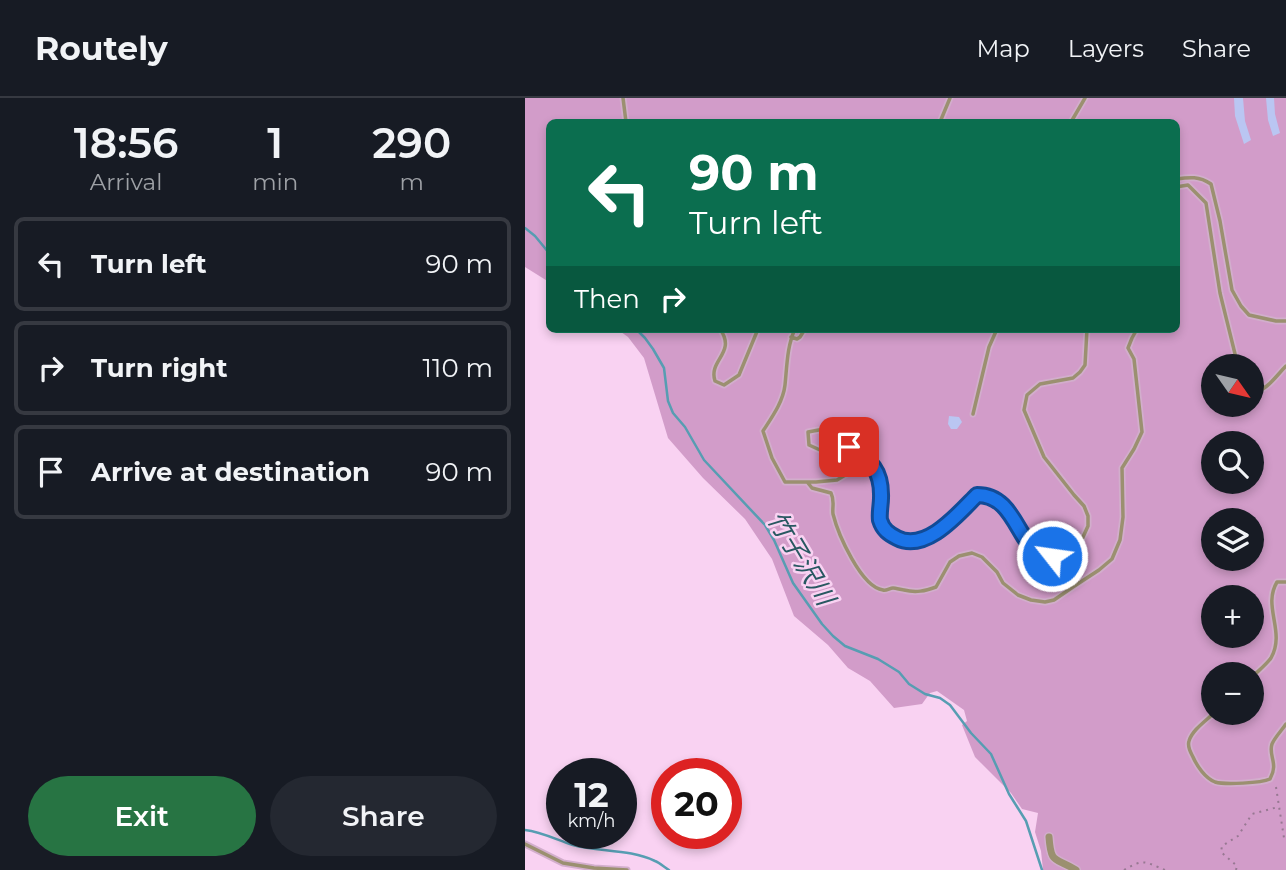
<!DOCTYPE html>
<html lang="en">
<head>
<meta charset="utf-8">
<style>
	:root { --surface:#171b24; --page:#242831; --text:#f1f3f6; --muted:#9ea1a6; --line:#363941; --accent:#277443 }
	body { margin:0; font-family:Montserrat,"Noto Sans JP",sans-serif; background:var(--page); color:var(--text); height:100vh; display:flex; flex-direction:column; font-size:26px; white-space:nowrap }
	* { box-sizing:border-box; margin:0 }
	p { font-size:23px; color:var(--muted) }
	.icon { flex:none; width:38px; height:38px; fill:none; stroke:currentColor; stroke-width:2; stroke-linecap:round; stroke-linejoin:round }
	.map { position:relative; flex:1; overflow:hidden }
	.drawer { display:flex; flex-direction:column; background:var(--surface); width:525px }
	.drawer>* { flex:none }
	.hud { position:absolute; left:21px; top:21px; width:634px; height:214px; border-radius:10px; box-shadow:0 4px 10px #0003; background:#0b6e4f; color:#fff; overflow:hidden }
	.needle { width:46px; rotate:124deg }
	.fabs { position:absolute; left:676px; top:256px; display:grid; gap:14px }
	.fabs a { display:grid; place-items:center; width:63px; height:63px; border-radius:50%; background:var(--surface); box-shadow:0 4px 10px #0003; font-size:35px }
	.speed { position:absolute; left:21px; top:660px; display:flex; gap:14px; font-size:35px; font-weight:700; text-align:center }
	.speed>* { display:grid; place-content:center; width:91px; height:91px; border-radius:50%; background:var(--surface); box-shadow:0 4px 10px #0003; line-height:1 }
	.speed small { font-size:18px; font-weight:400 }
	.speed .limit { border:10px solid #d22; background:#fff; color:#111 }
	.pin { position:absolute; display:grid; place-items:center; width:60px; height:60px; color:#fff; margin:-30px; border-radius:14px; box-shadow:0 4px 10px #0006 }
	.me { position:absolute; width:77px; margin:-38px; rotate:300deg; stroke-linejoin:round; filter:drop-shadow(0 0 5px #0008) }
	.turn { display:flex; align-items:center; gap:24px; height:147px; padding:0 28px; font-size:32px }
	.turn .icon { width:91px; height:91px; stroke-width:2.5 }
	.turn b { display:block; font-size:49px; line-height:60px }
	.then { display:flex; align-items:center; height:66px; padding:0 28px; background:#0003; gap:14px; font-size:26px }
	.eta { display:flex; justify-content:space-evenly; align-items:center; height:119px; text-align:center }
	.eta b { font-size:42px; font-weight:600; line-height:49px }
	.button { display:flex; gap:14px; margin-top:auto; padding:14px 28px }
	.button a { flex:1; height:80px; border-radius:42px; background:var(--accent); color:#fff; font-size:28px; font-weight:600; line-height:80px; text-align:center }
	.button a+a { background:var(--page); color:var(--text) }
	ul { padding:0; list-style:none }
	li { display:flex; align-items:center; gap:21px; height:94px; margin:0 14px 10px; padding:0 14px; border:4px solid var(--line); border-radius:10px }
	li div { flex:1 }
	li b { display:block; font-size:26px }
	li em { font-style:normal }
	header { display:flex; align-items:center; gap:42px; box-sizing:border-box; height:98px; padding:0 35px; background:var(--surface); border-bottom:2px solid var(--line) }
	header strong { font-size:33px }
	nav { display:flex; gap:38px; margin-inline-start:auto; font-size:24px }
	main { display:flex; flex:1; min-height:0 }
	.map>svg:first-child { display:block }
	.green { fill:#d29cc9; fill-rule:evenodd }
	.lines { fill:none; stroke-linecap:round; stroke-linejoin:round }
	.stream { stroke:#579db2; stroke-width:2.5 }
	.building { fill:#bac6f2 }
	.service-casing { stroke:#d2aecc; stroke-width:7 }
	.minor-casing { stroke:#d2aecc; stroke-width:10 }
	.path { stroke:#977892; stroke-width:2; stroke-dasharray:2 5; stroke-linecap:butt }
	.service { stroke:#9b9070; stroke-width:3.5 }
	.minor { stroke:#9b9070; stroke-width:7 }
	.route-casing { stroke:#114b97; stroke-width:18 }
	.route { stroke:#1a73e8; stroke-width:12 }
	.labels { text-anchor:middle; dominant-baseline:central; stroke-width:5; stroke-linejoin:round; paint-order:stroke }
	.water-label { font-size:26px; font-style:italic; fill:#285861; stroke:#f9d2f2 }
</style>
</head>
<body>
<header>
<strong>Routely</strong>
<nav><a>Map</a><a>Layers</a><a>Share</a></nav>
</header>
<main>
<section class="drawer">
<div class="eta">
<div><b>18:56</b><p>Arrival</p></div>
<div><b>1</b><p>min</p></div>
<div><b>290</b><p>m</p></div>
</div>
<ul>
<li><svg class="icon" aria-label="left" viewBox="0 0 24 24"><path d="M17 20v-9H6M10 6l-5 5 5 5"/></svg><div><b>Turn left</b></div><em>90 m</em></li>
<li><svg class="icon" aria-label="right" viewBox="0 0 24 24"><path d="M7 20v-9h11M14 6l5 5-5 5"/></svg><div><b>Turn right</b></div><em>110 m</em></li>
<li><svg class="icon" aria-label="arrive" viewBox="0 0 24 24"><path d="M6 21V4h12l-3 4 3 4H6"/></svg><div><b>Arrive at destination</b></div><em>90 m</em></li>
</ul>
<div class="button"><a>Exit</a><a>Share</a></div>
</section>
<div class="map">
<svg width="761" height="772" viewBox="0 0 761 772">
	<rect width="100%" height="100%" fill="#f9d2f2"/>
	<path class="green" d="M0 0H761V772H518L516 753 510 734 513 715 497 711 486 695 450 659 437 627 442 623 439 612 412 593 405 595 397 606 369 610 345 583 323 570 303 547 269 518 247 461 220 421 178 380 143 340 119 260 103 239 92 231H651V24H24V184L0 169ZM688 268H726V306H688ZM688 345H726V383H688ZM688 422H726V460H688ZM688 499H726V537H688ZM688 576H726V614H688Z"/>
	<g class="lines">
		<path class="stream" d="M0 130 10 138 24 155
			M111 231 120 240 128 251 139 270 143 303 148 315 160 329 179 362 240 427 249 442 268 485 297 526 308 538 320 548 353 561 374 574 384 586 400 596 415 600 425 607 446 635 466 656 484 696 501 723 517 772
			M0 732C17 734 32 742 48 747 74 754 105 751 130 763 135 765 139 769 144 772"/>
	</g>
	<path class="building" d="M709 0H718L720 23 726 42 719 46 710 18Z
		M741 0H749L750 16 755 35 748 38 743 22Z
		M424 318 434 319 437 324 432 331H426L423 326Z"/>
	<g class="lines">
		<defs>
			<path id="service" d="M98 0 101 24
				M415 24 425 0
				M546 24 560 0
				M651 81C665 79 674 78 686 86L695 123 707 192 716 208 724 217 751 223H761
				M651 89 663 87 681 105 695 195 713 268
				M195 231C212 255 183 262 190 283L199 287 214 277 233 231
				M270 231C262 248 262 268 260 287 258 304 247 319 238 333L247 360 260 384H291L312 382 322 376 324 368 320 359 295 352 284 347 283 334 299 331 344 362 356 383 355 420 362 435 379 444H386L398 442 422 426 452 397C487 397 491 437 513 457 527 458 539 456 553 450L563 428V418L559 408 549 397 519 359 499 312 502 297 515 286 548 280 555 274 560 267 562 231
				M266 239 272 241 275 239 280 231
				M726 295C742 293 750 279 761 268
				M448 316 464 249 472 231
				M283 385 287 390 306 395C310 403 307 409 308 416 313 436 336 489 358 492 361 493 365 490 368 490 370 490 378 492 379 492 391 495 400 493 411 489L425 464 434 458 447 455 457 459 472 474 478 485 493 497 506 502 520 504 529 502 548 489 574 472 587 461 595 442 598 419 597 370 609 351 617 334 609 261 603 250 607 240 612 231
				M726 580C733 573 741 567 746 560 761 533 737 509 752 484H761
				M690 614C682 622 667 632 664 643 662 649 666 655 668 659 672 668 680 680 690 684 700 687 736 685 745 681 754 665 743 658 747 646 750 639 757 632 761 626
				M0 746 38 765 69 770 102 772"/>
			<path id="minor" d="M524 739C526 767 530 759 551 772"/>
		</defs>
		<use href="#service" class="service-casing"/>
		<use href="#minor" class="minor-casing"/>
		<path class="path" d="M751 689 759 740H761
			M599 772C619 760 620 764 640 772
			M711 772 712 768 696 754 697 748 713 738 727 716 753 709"/>
		<use href="#service" class="service"/>
		<use href="#minor" class="minor"/>
	</g>
	<g class="lines">
		<defs>
			<path id="route" d="M324 349C346 363 357 372 356 400 356 407 354 415 355 422 358 432 364 436 372 440 401 455 434 415 452 397 487 397 491 437 513 457L527 458"/>
		</defs>
		<use href="#route" class="route-casing"/>
		<use href="#route" class="route"/>
	</g>
	<g class="labels">
		<g class="water-label">
			<text transform="translate(276 460) rotate(59)">竹子沢川</text>
		</g>
	</g>
</svg>
<div class="fabs">
<a><svg class="needle" viewBox="-14 -14 28 28"><path d="M0-13l5 13h-10z" fill="#e53935"/><path d="M0 13l5-13h-10z" fill="#9ea1a6"/></svg></a>
<a><svg class="icon" aria-label="search" viewBox="0 0 24 24"><circle cx="10" cy="10" r="6"/><path d="M15 15l6 6"/></svg></a>
<a><svg class="icon" aria-label="layers" viewBox="0 0 24 24"><path d="M12 4l9 5-9 5-9-5zM3 14l9 5 9-5"/></svg></a>
<a>+</a>
<a>−</a>
</div>
<div class="speed"><div>12<small>km/h</small></div><div class="limit">20</div></div>
<div class="pin" style="left:324px;top:349px;background:#d93025"><svg class="icon" aria-label="arrive" viewBox="0 0 24 24"><path d="M6 21V4h12l-3 4 3 4H6"/></svg></div>
<svg class="me" style="left:527px;top:458px" viewBox="-20 -20 40 40"><circle r="17" fill="#1a73e8" stroke="#fff" stroke-width="3"/><path d="M0-11L8 9 0 5-8 9z" fill="#fff"/></svg>
<div class="hud">
<div class="turn"><svg class="icon" aria-label="left" viewBox="0 0 24 24"><path d="M17 20v-9H6M10 6l-5 5 5 5"/></svg><div><b>90 m</b>Turn left</div></div>
<div class="then">Then<svg class="icon" aria-label="right" viewBox="0 0 24 24"><path d="M7 20v-9h11M14 6l5 5-5 5"/></svg></div>
</div>
</div>
</main>
</body>
</html>
